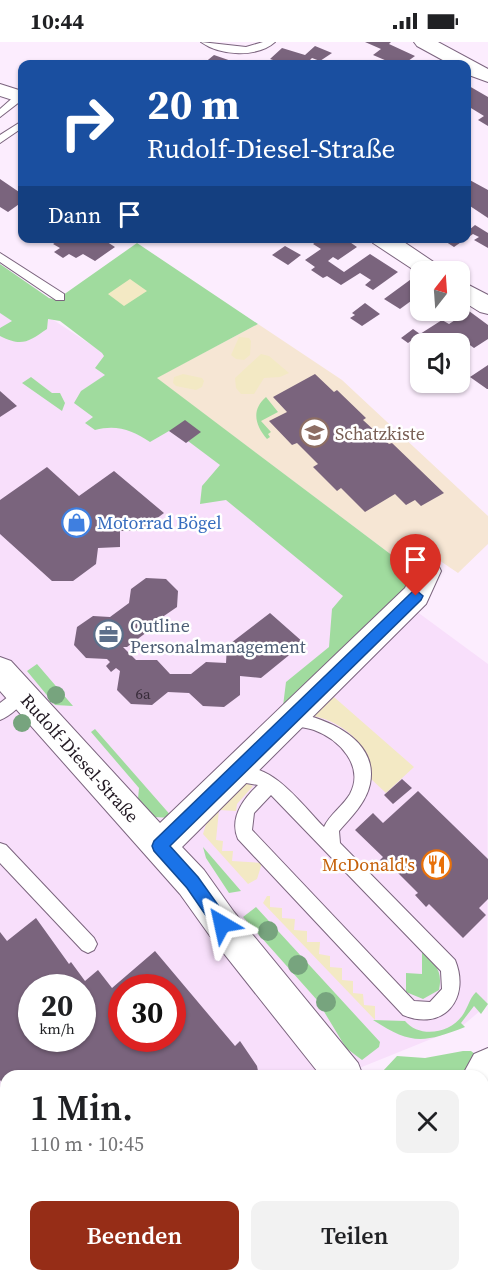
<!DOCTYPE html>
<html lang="de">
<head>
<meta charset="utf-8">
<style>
	:root { --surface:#fff; --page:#f2f2f2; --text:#202124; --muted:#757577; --accent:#962d17 }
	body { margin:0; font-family:"Source Serif 4",serif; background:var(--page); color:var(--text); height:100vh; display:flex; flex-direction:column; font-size:22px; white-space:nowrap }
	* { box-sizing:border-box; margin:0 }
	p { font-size:20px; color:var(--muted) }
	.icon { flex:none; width:33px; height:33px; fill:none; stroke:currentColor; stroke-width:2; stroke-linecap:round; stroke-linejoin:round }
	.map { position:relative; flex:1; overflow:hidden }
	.details { position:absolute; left:0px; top:1028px; width:489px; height:212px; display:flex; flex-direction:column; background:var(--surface); border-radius:18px 18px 0 0; box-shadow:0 2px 4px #0004 }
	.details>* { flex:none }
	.hud { position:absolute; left:18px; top:18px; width:453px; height:183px; border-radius:12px; box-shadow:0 2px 4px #0004; background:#1a4fa0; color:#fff; overflow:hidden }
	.needle { width:39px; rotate:17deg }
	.buttons { position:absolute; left:410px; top:219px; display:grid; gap:12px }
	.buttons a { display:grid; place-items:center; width:60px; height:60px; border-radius:12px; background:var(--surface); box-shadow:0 2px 4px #0004; font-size:30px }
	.speed { position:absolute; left:18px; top:932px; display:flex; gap:12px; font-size:30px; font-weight:700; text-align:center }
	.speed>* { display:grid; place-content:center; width:78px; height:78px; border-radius:50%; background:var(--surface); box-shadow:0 2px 4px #0004; line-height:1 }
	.speed small { font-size:15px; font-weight:400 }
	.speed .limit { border:9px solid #d22; background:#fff; color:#111 }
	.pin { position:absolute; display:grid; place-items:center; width:51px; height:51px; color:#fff; margin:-62px -26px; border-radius:50% 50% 50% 0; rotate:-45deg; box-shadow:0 0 6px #0007 }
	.pin .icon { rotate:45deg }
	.me { position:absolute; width:66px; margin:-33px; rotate:324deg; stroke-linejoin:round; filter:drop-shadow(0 0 4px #0008) }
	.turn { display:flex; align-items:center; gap:21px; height:126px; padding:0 30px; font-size:27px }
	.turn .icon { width:78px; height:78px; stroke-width:2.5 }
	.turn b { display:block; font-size:42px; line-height:51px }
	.then { display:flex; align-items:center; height:57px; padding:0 30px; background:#0003; gap:12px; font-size:22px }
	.round { display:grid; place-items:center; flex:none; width:63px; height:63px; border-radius:12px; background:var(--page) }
	.headline { display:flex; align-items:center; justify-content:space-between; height:102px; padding:0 30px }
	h1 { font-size:36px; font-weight:600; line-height:45px }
	.cta { display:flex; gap:12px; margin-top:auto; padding:12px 30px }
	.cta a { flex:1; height:69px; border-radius:12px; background:var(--accent); color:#fff; font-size:24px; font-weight:600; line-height:69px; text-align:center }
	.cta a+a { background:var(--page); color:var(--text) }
	.status { display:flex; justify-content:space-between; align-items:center; height:42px; padding:0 30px; background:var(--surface); direction:ltr }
	.status svg { height:16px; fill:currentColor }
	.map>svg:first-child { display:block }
	.built { fill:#f8dffb; fill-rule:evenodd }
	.education { fill:#f6e6d4 }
	.green { fill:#a0db9e }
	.sand { fill:#f3e9c4 }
	.building { fill:#7a647d; fill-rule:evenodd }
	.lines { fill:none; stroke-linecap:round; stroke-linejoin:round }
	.lane-casing { stroke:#7b647e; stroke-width:2 }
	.street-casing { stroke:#7b647e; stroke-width:2 }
	.secondary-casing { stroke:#7b647e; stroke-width:2 }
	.lane { fill:#fff; fill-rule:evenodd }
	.street { fill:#fff; fill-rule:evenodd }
	.secondary { fill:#fff; fill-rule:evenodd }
	.tree { fill:#77a47e }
	.route { fill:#1a73e8; stroke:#114b97; stroke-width:1.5 }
	.labels { text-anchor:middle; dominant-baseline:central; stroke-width:5; stroke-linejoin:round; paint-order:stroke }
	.number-label { font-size:15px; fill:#372b39 }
	.education-label { font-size:18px; fill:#785e54; stroke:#fff; text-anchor:start }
	.shop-label { font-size:18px; fill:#366cbe; stroke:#fff; text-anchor:start }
	.service-label { font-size:18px; fill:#4e5e75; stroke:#fff; text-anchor:start }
	.street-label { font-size:18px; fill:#211822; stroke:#fff }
	.food-label { font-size:18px; fill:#c56008; stroke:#fff; text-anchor:end }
</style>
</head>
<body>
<div class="status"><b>10:44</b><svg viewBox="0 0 49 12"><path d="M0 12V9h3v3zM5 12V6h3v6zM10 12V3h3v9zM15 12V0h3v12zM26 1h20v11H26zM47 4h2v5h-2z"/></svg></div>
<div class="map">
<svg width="488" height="1238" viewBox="0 0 488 1238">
	<rect width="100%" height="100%" fill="#fcedfe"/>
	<path class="built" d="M0 243 160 348 382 544 488 622 487 963 461 985 342 1033 6 1034V1233H302L301 1238H0ZM32 945H82V996H32ZM122 945H172V996H122Z"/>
	<path class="education" d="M258 282 342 338 488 474V502L458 531 421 506 405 523 156 336Z"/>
	<path class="green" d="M137 201 258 282 157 336 393 514 405 530 406 546 282 672 286 640 329 605 332 567 343 554 226 458 200 462 202 444 220 423 188 399 200 390 169 389 150 400C133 388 116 382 95 388L85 381 93 375 74 361 81 349 105 333 95 326 104 314 102 311 60 279 48 277 47 287C28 300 22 305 0 294V286L12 279 0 271V222L49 256 56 258Z
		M31 335 52 351H60L65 361 62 369 22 341Z
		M266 355 278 370 261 379 271 390 268 392 270 395 267 397C255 383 251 368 266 355Z
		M37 622 73 664 55 663 27 629Z
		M95 687 173 776 153 775 138 757 139 746 91 690Z
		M203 805 241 849 229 851 206 816Z
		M256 865 380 1000 379 1005 362 1018 346 1006 317 958 243 875Z
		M422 909C435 922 443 928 439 948L423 957 406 950V931L422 932Z
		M476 950 488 962 481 972 474 964 461 981 465 985C424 1001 411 1003 373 978L405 979C419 996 449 992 462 974 468 966 469 957 476 950Z
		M463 1009H471L480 1016 460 1033H395L383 1029 397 1014 425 1016Z
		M483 1098 488 1104V1193L483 1197Z"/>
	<path class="sand" d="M130 237 147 249 124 264 108 252Z
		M239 295 249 296 251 299 250 313 244 318 236 317 231 313Z
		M261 312 269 314 289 331 280 335 264 336 254 352H241L236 346 235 336Z
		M183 332 202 336 204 339 202 345 196 348 176 344 173 341 174 335Z
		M334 655 414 725 386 751 371 737C374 705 342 679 313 674Z
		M246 741 253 744 237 762 236 769 219 768 216 798 223 799 222 809H233L232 819 262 821 257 837 248 842 203 792 207 779Z
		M267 854H270V865L282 866V876L295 877 294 888 307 889V900H320L319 912 330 914V925L342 926V938L353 939V951L363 952 364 963 375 964V978L263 861Z"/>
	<path class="building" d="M365 0H391L389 2 415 14 404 22H394L373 13 381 7Z
		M315 4 332 11 320 19 312 16 306 22H277L279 20 270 17 282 6 305 13Z
		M214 13 240 22H203Z
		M469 44 488 55V84L478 78 484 74 466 63V46Z
		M466 136 488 148V176L470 164H466Z
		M0 137 22 152V160L8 170 0 165Z
		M475 183 488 191V206L474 198 479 195 473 192 454 205 440 196H466V187L469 188Z
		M62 196H107L104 198 115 205 95 219 83 212 76 216 69 212 63 216 54 210 60 206 53 202Z
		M321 196H344L357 205 338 218 333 215 328 219 344 230 370 212 398 230 373 248 365 243 371 238 360 231 341 243 327 234 323 236 311 228 315 225 305 218 321 207 313 202Z
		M285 204 301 213 288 223 272 213Z
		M414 235 420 239V265L411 259 400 267 384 257Z
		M365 261 380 272 362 284 350 276 355 273 352 271Z
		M469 269 488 283V297L474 306 456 293 446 302H429L420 295V292L408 301 401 296 413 287 420 292 442 278 449 282Z
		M488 323V347H487L470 335Z
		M315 332 334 350 337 348 366 376 363 378 389 402 392 401 444 451 421 464 415 458 406 463 395 452 365 470 341 446 337 449 313 425 318 422 297 401 292 403 269 379 287 370 273 355Z
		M0 349 17 364 0 375Z
		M185 378 201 390 186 401 169 389Z
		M47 425 79 454 114 429 164 471 140 489H120V505L98 506 96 522 73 539H52L0 492V458Z
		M146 536 166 537 178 549 177 565 161 576H156L155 584 127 605H123L136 618H157L170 632H191L206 620 226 621 227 604 270 571 304 601 261 636 240 634V653L224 665 203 664 189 651 168 650 152 663 131 662 117 648 120 629 116 626 111 630 106 624 110 620 107 617 86 616 74 603 77 585 93 574 110 575 129 561 131 547Z
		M402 737 412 746 393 762 384 753Z
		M418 749 488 817V857L479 866 486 873 463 896 429 862 426 865 415 853 418 851 393 826 391 829 380 818 383 815 355 788 373 771 383 781Z
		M36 876 69 922 71 920 85 939 98 928 112 946 155 909 235 1004 240 999 257 1024 259 1034H6V1046L0 1038V890L7 899ZM32 945H82V996H32ZM122 945H172V996H122Z
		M6 1215V1233H35L40 1238H0V1224Z"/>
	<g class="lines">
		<defs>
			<path id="lane" d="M201 0 246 5 263 0H275C257 16 220 14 201 0Z
				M22 51V58L0 75V67L17 52Z
				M22 79V86L0 101V93Z
				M0 211 64 252V258H56L0 220Z
				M21 645 26 647 29 652C24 662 10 674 0 678V661Z
				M292 670C326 676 379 697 370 742 366 761 351 775 339 789L340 801 455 918C471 957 443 990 403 973L238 797C229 776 243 757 258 743L229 738 227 733 229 728C268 713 300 761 324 785 330 772 343 764 350 752 365 724 339 697 314 688 305 685 295 685 287 682L284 677 287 672ZM271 753 441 929 442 947 430 960 414 959 252 788 254 771Z
				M0 801 6 803 94 896 97 902 94 908 88 911 82 908 0 821Z"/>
			<path id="street" d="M414 0H438L488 27V40L466 32V22H450L417 4Z
				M0 42 22 49V61L0 54Z
				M370 196H398L441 225 444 230H420V232L373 201Z
				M459 238 488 253V272L480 270 459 257Z
				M427 517 437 521 441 529 426 562 182 805 204 828 234 870 358 1021 363 1034H321L210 894 180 852 0 649V615L11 619 160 781 405 546 417 521Z"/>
			<path id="secondary" d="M488 1006V1091L483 1089V1034H462L474 1012Z
				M488 1210V1238H376L379 1233H483V1211Z
				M319 1233H365L363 1238H316Z"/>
		</defs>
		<use href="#lane" class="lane-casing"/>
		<use href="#street" class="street-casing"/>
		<use href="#secondary" class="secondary-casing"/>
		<use href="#lane" class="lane"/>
		<use href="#street" class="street"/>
		<use href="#secondary" class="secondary"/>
	</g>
	<g class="tree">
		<circle cx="56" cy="653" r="9"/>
		<circle cx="22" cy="681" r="9"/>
		<circle cx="268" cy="889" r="10"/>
		<circle cx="298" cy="923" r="10"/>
		<circle cx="326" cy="960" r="10"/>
	</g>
	<path class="route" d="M416 548 423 554 421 558 170 804 198 835 228 877 230 882 228 888 222 890 216 888 187 846 154 809 152 804 154 799 412 550Z"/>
	<defs>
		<symbol id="school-ring" viewBox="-11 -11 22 22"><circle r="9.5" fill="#fff" stroke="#8d6e63" stroke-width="1.5"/><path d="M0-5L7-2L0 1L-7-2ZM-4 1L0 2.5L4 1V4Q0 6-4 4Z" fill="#8d6e63"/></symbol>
		<symbol id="shop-ring" viewBox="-11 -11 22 22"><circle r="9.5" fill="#fff" stroke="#3f7fe0" stroke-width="1.5"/><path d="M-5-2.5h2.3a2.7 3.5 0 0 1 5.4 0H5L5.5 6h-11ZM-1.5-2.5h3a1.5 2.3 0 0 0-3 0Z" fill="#3f7fe0"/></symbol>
		<symbol id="office-ring" viewBox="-11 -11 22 22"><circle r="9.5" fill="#fff" stroke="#5c6f8a" stroke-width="1.5"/><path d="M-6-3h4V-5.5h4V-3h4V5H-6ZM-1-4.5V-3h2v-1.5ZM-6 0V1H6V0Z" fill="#5c6f8a"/></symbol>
		<symbol id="restaurant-ring" viewBox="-11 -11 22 22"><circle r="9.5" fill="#fff" stroke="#e8710a" stroke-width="1.5"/><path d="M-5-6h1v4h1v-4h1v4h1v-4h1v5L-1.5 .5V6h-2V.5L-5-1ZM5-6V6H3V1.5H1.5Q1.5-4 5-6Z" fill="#e8710a"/></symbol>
	</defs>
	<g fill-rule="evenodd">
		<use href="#school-ring" x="298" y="374" width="33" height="33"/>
		<use href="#shop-ring" x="60" y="464" width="33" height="33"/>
		<use href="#office-ring" x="92" y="576" width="33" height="33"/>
		<use href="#restaurant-ring" x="420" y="806" width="33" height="33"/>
	</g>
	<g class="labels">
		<g class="number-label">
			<text x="143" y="651">6a</text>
		</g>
		<g class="education-label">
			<text x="335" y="391">Schatzkiste</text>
		</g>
		<g class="shop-label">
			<text x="97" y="480">Motorrad Bögel</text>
		</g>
		<g class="service-label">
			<text x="130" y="583">Outline<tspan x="130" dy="21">Personalmanagement</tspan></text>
		</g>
		<g class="street-label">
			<text transform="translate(80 716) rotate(48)">Rudolf-Diesel-Straße</text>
		</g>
		<g class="food-label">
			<text x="415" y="822">McDonald's</text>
		</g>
	</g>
</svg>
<div class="buttons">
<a><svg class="needle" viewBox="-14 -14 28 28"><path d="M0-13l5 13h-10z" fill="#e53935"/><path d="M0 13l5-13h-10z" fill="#757577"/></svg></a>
<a><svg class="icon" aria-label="sound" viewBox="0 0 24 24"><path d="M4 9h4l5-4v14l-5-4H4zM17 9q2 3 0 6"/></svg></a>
</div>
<div class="speed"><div>20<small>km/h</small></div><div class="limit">30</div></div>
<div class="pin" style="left:416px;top:554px;background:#d93025"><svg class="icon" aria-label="arrive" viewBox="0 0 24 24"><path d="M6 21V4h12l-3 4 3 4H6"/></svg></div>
<svg class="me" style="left:222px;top:882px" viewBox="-20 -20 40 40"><path d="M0-17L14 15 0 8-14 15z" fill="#1a73e8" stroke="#fff" stroke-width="4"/></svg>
<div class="hud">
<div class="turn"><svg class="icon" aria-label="right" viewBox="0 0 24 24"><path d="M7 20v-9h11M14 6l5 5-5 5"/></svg><div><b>20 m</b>Rudolf-Diesel-Straße</div></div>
<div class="then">Dann<svg class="icon" aria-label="arrive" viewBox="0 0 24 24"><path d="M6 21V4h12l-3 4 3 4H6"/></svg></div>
</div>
<section class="details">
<div class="headline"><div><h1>1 Min.</h1><p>110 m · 10:45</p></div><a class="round"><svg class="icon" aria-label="close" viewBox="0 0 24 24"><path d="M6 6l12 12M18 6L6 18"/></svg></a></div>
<div class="cta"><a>Beenden</a><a>Teilen</a></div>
</section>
</div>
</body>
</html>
